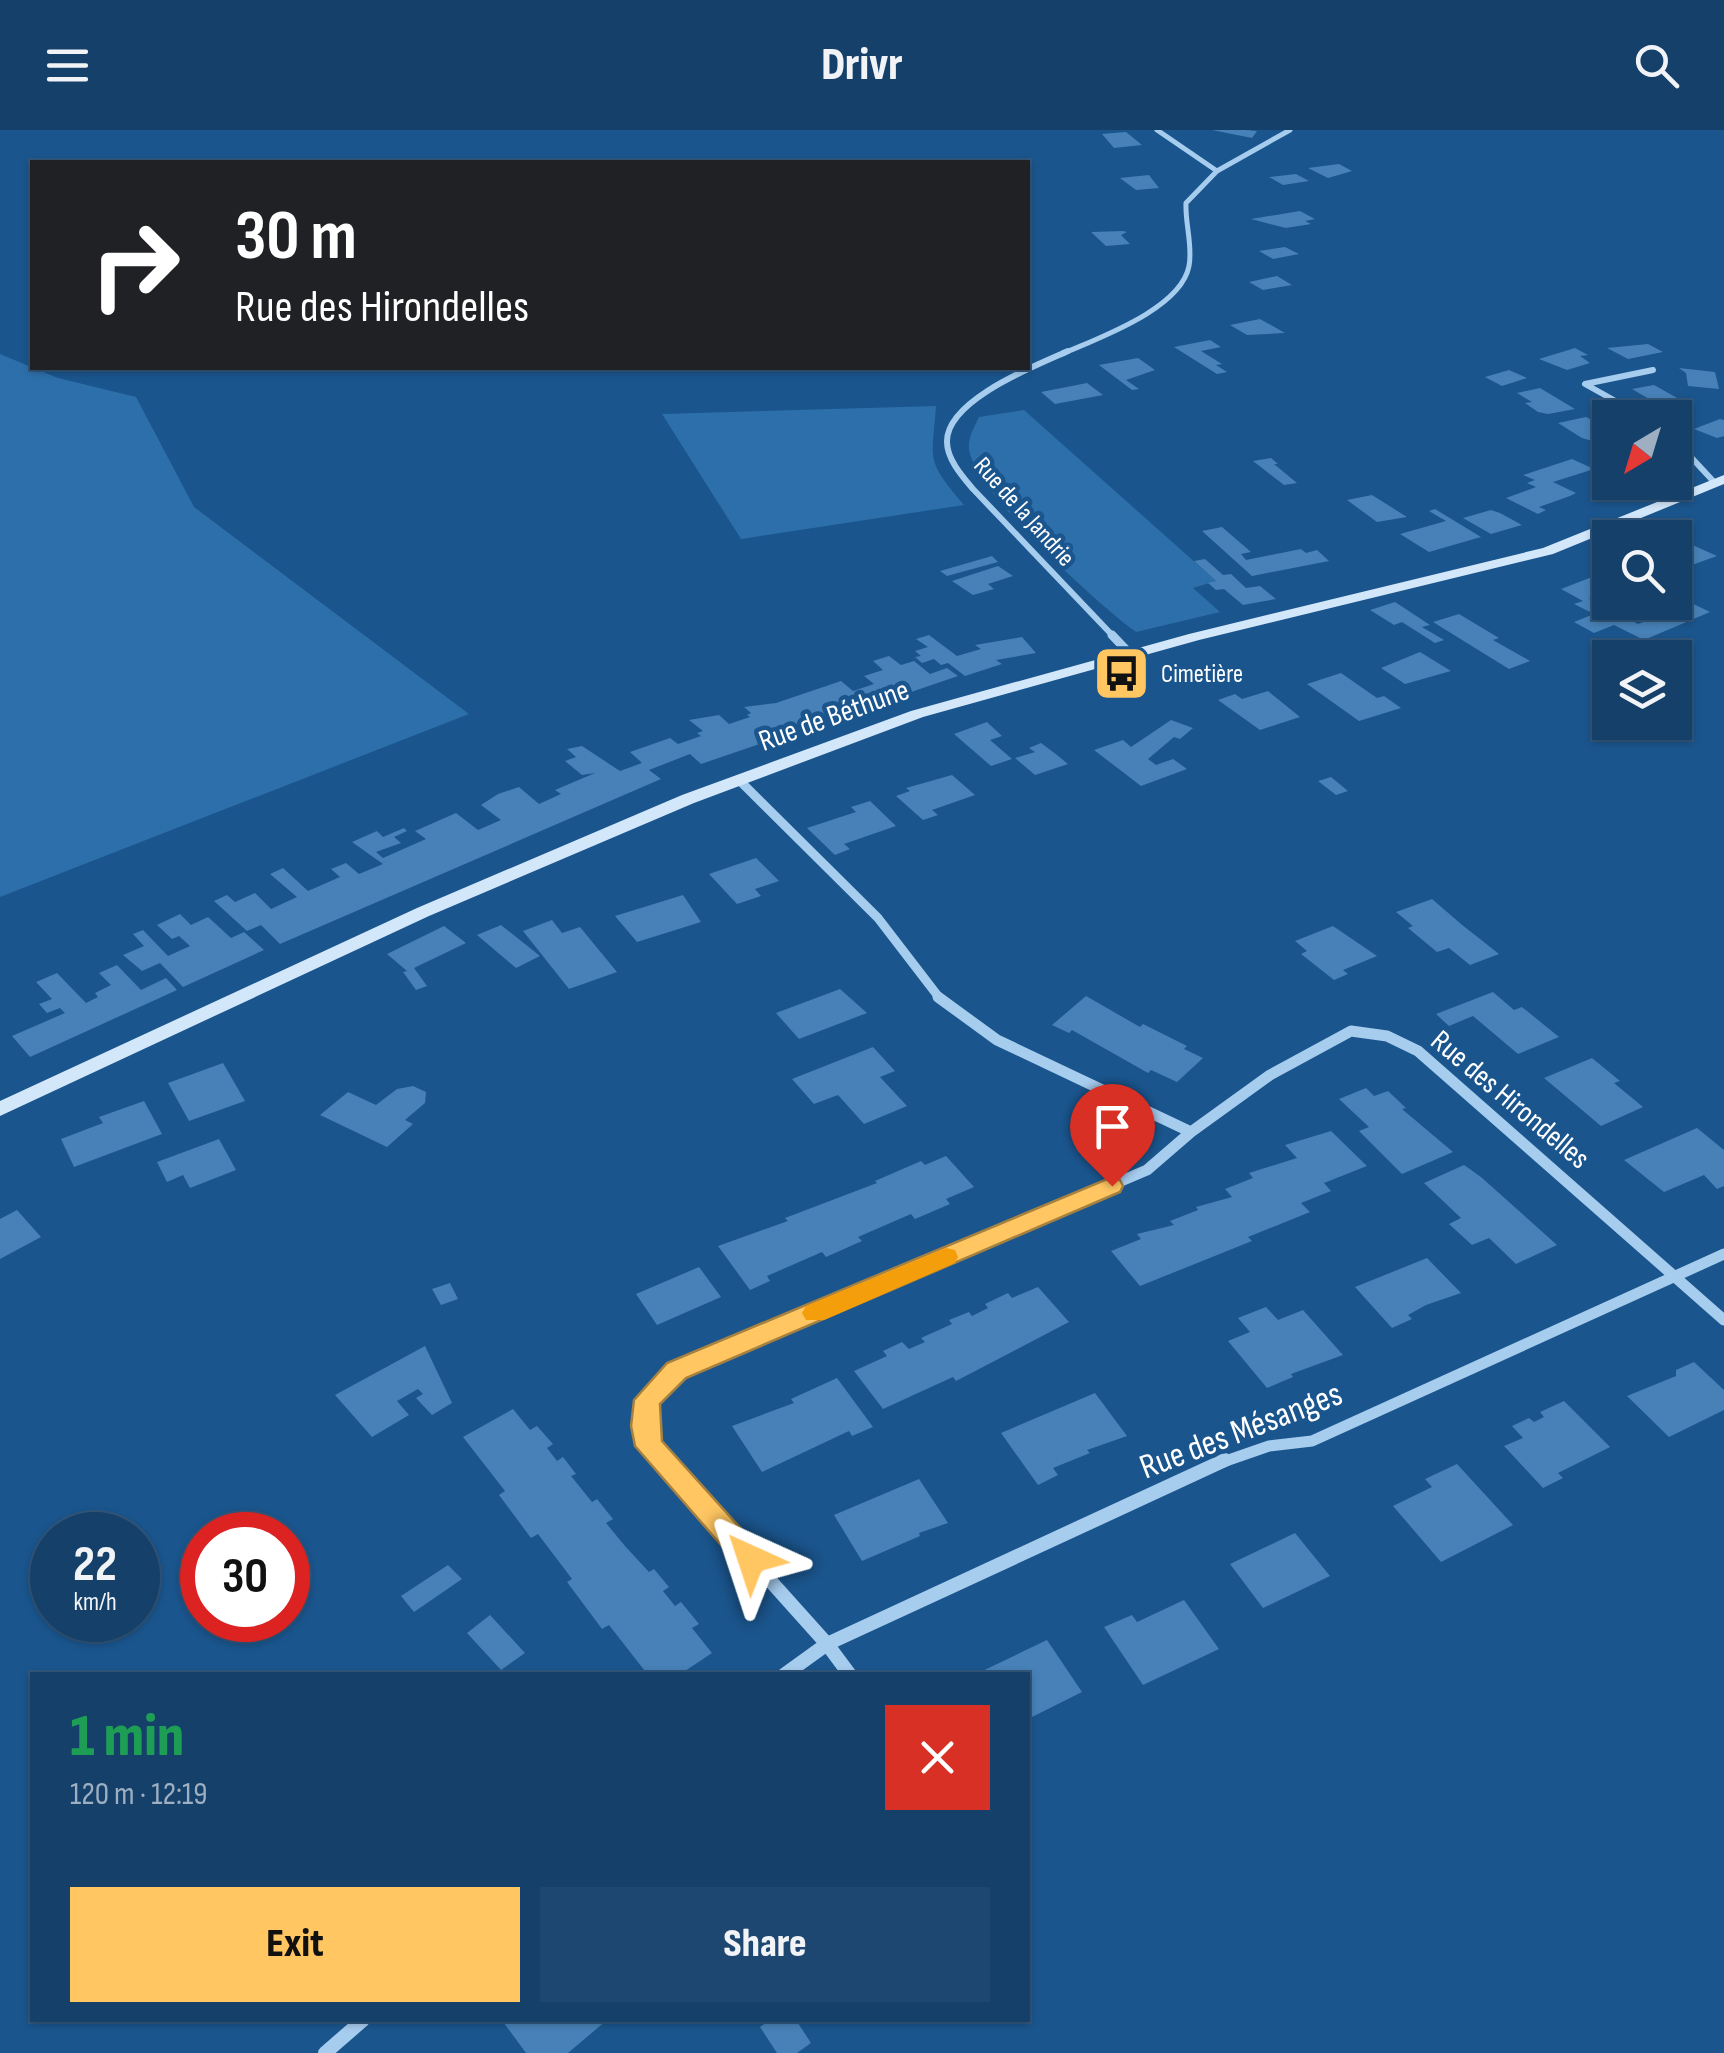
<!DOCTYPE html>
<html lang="en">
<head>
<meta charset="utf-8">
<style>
	:root { --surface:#14406a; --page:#1d4770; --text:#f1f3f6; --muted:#9dafc1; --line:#33597e; --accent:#ffc662 }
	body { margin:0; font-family:"Sofia Sans Condensed",sans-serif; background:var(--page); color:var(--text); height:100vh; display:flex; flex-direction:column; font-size:38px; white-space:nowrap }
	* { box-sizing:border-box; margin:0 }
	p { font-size:32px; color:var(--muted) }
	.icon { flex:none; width:55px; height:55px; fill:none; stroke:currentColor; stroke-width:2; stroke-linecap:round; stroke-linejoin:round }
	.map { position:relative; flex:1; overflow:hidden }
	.side { position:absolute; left:30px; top:1542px; width:1000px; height:350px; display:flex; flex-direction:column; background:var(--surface); border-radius:0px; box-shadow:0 2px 8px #0004,0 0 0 2px var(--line) }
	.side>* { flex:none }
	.hud { position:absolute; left:30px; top:30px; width:1000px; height:210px; border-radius:0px; box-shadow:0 2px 8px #0004,0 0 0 2px var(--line); background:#202124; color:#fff; overflow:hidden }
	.needle { width:65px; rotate:218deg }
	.buttons { position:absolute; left:1592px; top:270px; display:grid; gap:20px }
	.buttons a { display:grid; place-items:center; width:100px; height:100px; border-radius:0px; background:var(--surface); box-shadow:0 2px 8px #0004,0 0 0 2px var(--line); font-size:50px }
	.speed { position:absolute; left:30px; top:1382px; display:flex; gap:20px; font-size:50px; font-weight:700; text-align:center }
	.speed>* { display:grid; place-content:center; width:130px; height:130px; border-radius:50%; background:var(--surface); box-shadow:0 2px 8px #0004,0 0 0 2px var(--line); line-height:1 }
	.speed small { font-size:25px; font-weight:400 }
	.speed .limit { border:15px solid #d22; background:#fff; color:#111 }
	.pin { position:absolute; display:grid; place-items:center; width:85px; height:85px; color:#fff; margin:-102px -42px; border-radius:50% 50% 50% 0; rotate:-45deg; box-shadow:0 0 10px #0007 }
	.pin .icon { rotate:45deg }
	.me { position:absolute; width:110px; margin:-55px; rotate:318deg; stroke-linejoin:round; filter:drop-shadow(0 0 8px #0008) }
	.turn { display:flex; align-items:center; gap:35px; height:210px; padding:0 40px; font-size:45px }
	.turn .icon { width:130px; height:130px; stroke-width:2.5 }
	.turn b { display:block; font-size:70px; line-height:85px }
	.round { display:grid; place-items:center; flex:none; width:105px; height:105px; border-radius:0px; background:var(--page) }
	.headline { display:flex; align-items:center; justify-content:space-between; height:170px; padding:0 40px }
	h1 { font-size:60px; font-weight:800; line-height:75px; color:#1e9e55 }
	.action { display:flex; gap:20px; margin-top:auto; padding:20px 40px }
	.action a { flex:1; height:115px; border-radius:0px; background:var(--accent); color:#111; font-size:40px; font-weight:800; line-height:115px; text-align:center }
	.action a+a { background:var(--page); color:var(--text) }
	header { display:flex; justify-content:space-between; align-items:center; height:130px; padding:0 40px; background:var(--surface); font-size:45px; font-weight:800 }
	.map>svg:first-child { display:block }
	.green { fill:#2d6fab }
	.building { fill:#4781b7 }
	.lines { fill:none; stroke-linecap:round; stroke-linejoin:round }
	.street-far4 { stroke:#a6ccee; stroke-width:5 }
	.street-far3 { stroke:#a6ccee; stroke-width:6 }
	.street-far2 { stroke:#a6ccee; stroke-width:9 }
	.street-far1 { stroke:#a6ccee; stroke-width:11 }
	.street { stroke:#a6ccee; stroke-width:14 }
	.secondary { fill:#d3e7fa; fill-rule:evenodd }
	.route { fill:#ffc662; stroke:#a68140; stroke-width:2.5 }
	.slow { fill:#f59e0b }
	.labels { text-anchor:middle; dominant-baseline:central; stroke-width:9; stroke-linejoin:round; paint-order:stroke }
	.far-street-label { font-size:25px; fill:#fff; stroke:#1a558d }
	.far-poi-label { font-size:25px; fill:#fff; stroke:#1a558d; text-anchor:start }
	.street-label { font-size:30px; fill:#fff; stroke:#1a558d }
	.near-street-label { font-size:35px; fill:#fff; stroke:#1a558d }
</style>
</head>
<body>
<header><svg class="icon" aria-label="menu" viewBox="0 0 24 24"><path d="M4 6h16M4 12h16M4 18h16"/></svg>Drivr<svg class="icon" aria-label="search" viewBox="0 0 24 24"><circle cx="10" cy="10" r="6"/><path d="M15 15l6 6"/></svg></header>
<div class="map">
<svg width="1724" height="1923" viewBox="0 0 1724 1923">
	<rect width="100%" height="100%" fill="#1a558d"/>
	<path class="green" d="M0 224 58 248 136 267 194 377 469 584 0 767Z
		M936 276C932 332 925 329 964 375L741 409 662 284Z
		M1024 280 1216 451 1193 458 1220 482 1136 502C1097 474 983 369 970 324 966 310 973 300 979 287Z"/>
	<path class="building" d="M1212 0H1246L1257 1 1252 8Z
		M1126 2 1142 15 1114 18 1102 4Z
		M1339 34 1352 41 1328 48 1308 38Z
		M1296 44 1309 51 1283 55 1269 47Z
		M1149 45 1159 58 1136 60 1120 48Z
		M1300 81 1315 89 1305 91 1311 94 1286 98 1251 89Z
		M1123 101 1127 102 1121 105 1130 114 1106 116 1091 102Z
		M1285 117 1299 124 1273 129 1259 121Z
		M1277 146 1292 155 1263 160 1249 152Z
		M1260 189 1285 203 1247 205 1230 195Z
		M1210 210 1221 217 1201 221 1222 234 1216 235 1227 242 1217 244 1174 217Z
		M1648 214 1663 222 1628 229 1607 218Z
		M1575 218 1588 225 1580 226 1590 233 1567 240 1539 229Z
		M1138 228 1155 240 1126 250 1139 259 1132 260 1099 235Z
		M1679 238 1715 242 1719 259 1688 256 1686 243Z
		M1509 240 1527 248 1502 256 1485 247Z
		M1087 253 1103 265 1055 274 1041 262Z
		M1654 255 1688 274 1666 279 1632 259Z
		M1540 258 1575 279 1548 284 1538 282 1525 273 1532 272 1517 263Z
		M1586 287 1610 299V308L1596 312 1582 308 1558 293Z
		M1720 289 1724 290V306L1717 308 1694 299Z
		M1271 328 1278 334H1274L1297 353 1284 355 1253 331Z
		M1572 329 1594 339 1553 352 1576 363 1570 366 1539 377 1546 380 1538 384 1506 368 1536 357 1527 353 1535 350 1523 345Z
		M1372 365 1407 387 1377 392 1347 370Z
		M1435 379 1481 407 1429 422 1400 404 1446 391 1429 381Z
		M1491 380 1500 383 1522 395 1491 404 1463 388Z
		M1222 397 1251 422 1241 424 1246 430 1301 419 1306 423 1317 420 1329 431 1252 446 1202 401Z
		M1688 413 1717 426 1678 440 1675 439V418Z
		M992 426 998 432 947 446 940 441Z
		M1205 429 1223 445 1231 444 1246 458 1260 456 1276 469 1243 475 1224 459 1216 460 1208 453 1216 451 1194 431Z
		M998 436 1013 446 988 454 994 459 973 465 952 451Z
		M1610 440V461L1589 469 1638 494 1651 489 1644 485 1673 479 1664 475 1675 472V465L1710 482 1644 510 1614 495 1594 503 1574 492 1594 484 1574 474 1583 471 1561 459Z
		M1395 472 1430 495 1422 497 1444 510 1435 513 1402 492 1394 495 1370 480Z
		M1459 484 1499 508 1493 510 1530 531 1509 539 1433 492Z
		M929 505 957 526 981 519 975 515 1022 507 1036 523 996 530 1002 534 965 546 948 533 941 535 934 529 922 533 915 527 921 526 915 521 928 517 916 509Z
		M1420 522 1451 541 1405 554 1381 538Z
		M889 526 901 535 914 531 930 544 947 538 958 546 701 634 690 624 649 640 661 649 280 814 261 795 247 801 214 771 227 765 235 772 255 763 271 779 297 767 270 744 283 738 308 761 340 747 331 739 346 733 359 744 383 734 352 712 377 701 383 707 404 698 407 701 394 707 401 713 376 722 383 728 426 709 415 701 456 683 478 700 501 690 481 675 498 664 519 657 539 674 561 664 555 660 595 643 582 645 565 631 576 627 567 619 582 616 620 641 642 633 630 622 670 608 678 614 701 606 697 603 703 601 689 590 719 585 729 594 750 587 747 585 751 583 744 577 776 573 841 551 853 561 874 554 864 546 883 540 873 531Z
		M1341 543 1377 568 1384 566 1401 578 1359 591 1307 554Z
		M1268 561 1300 587 1260 600 1218 570 1235 564 1242 569Z
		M1171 590 1193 598 1180 609 1174 607 1148 629 1156 635 1173 629 1187 639 1141 656 1094 620 1123 610 1131 617Z
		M987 592 1002 606 990 610 1012 629 991 636 954 604Z
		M1041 613 1057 625 1068 634 1035 645 1015 628 1035 622 1029 618Z
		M952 645 975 665 932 680 938 685 923 690 896 666 910 661 906 658Z
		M1331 647 1348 661 1336 665 1318 651Z
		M870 671 896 696 844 714 850 719 835 725 807 698 856 682 851 677Z
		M756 728 779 751 755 759 761 766 737 774 709 744Z
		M683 765 701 792 637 812 615 786Z
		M1432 769 1461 794 1499 824 1470 835 1449 818 1437 822 1408 798 1413 796 1396 782Z
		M180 784 191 795 208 787 231 808 244 802 264 820 183 857 160 833 142 841 123 825 144 816 133 804 143 800 168 826 190 816 179 806 172 809 157 795Z
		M552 790 562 803 580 797 617 842 569 859 523 801Z
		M501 795 540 826 516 838 477 805Z
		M444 796 466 813 414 838 427 856 416 860 403 842 407 841 387 824Z
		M1333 796 1377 826 1343 840 1348 844 1334 850 1301 824 1307 821 1295 811Z
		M117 835 141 860 166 848 177 860 30 927 12 906 65 883 60 878 47 883 39 874 52 869 36 852 57 843 86 873 98 867 95 863 111 855 99 843Z
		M840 859 867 883 799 909 776 883Z
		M1493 862 1514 880 1522 877 1559 907 1518 924 1473 886 1449 896 1436 884Z
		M1086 866 1140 897 1143 894 1187 916 1184 919 1203 928 1177 952 1151 940 1148 943 1072 900 1069 903 1052 895Z
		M873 917 895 941 880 947 907 976 864 994 838 965 814 974 792 949Z
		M1592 928 1620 951 1614 953 1643 977 1601 996 1544 948Z
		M223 933 245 971 189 991 168 953Z
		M413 956 426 962 425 973 405 990 413 994 387 1017 320 985 348 962 376 975 397 959Z
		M1366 958 1374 966 1388 961 1406 978 1402 979 1453 1022 1402 1044 1359 1001 1369 997 1339 969Z
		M144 971 162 1004 74 1037 61 1009 103 993 99 987Z
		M1697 998 1724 1020V1056L1717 1059 1704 1045 1664 1062 1624 1030Z
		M1331 1001 1367 1036 1324 1053 1331 1061 1301 1073 1310 1082 1248 1107 1252 1111 1140 1156 1111 1121 1141 1109 1137 1104 1174 1095 1170 1091 1198 1080 1196 1077 1232 1067 1225 1059 1253 1048 1249 1043 1297 1028 1285 1015Z
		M219 1009 236 1040 190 1058 183 1045 167 1052 157 1032Z
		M946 1026 974 1057 946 1069 950 1074 915 1089 911 1084 858 1107 862 1111 826 1127 822 1122 767 1146 770 1151 750 1160 718 1116 788 1091 785 1088 877 1053 875 1051 921 1031 925 1035Z
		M1464 1035 1481 1047 1557 1115 1516 1134 1489 1108 1472 1115 1449 1094 1461 1088 1424 1053Z
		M17 1080 41 1107 0 1129V1089Z
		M1427 1128 1461 1163 1426 1175 1408 1185 1412 1189 1392 1198 1355 1157Z
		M699 1137 721 1167 657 1195 636 1164Z
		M450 1153 458 1169 441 1175 432 1159Z
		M1038 1157 1069 1192 956 1251 953 1247 883 1279 854 1241 887 1226 883 1221 902 1212 909 1219 925 1212 921 1208 952 1194 949 1190 969 1182 972 1186 988 1178 985 1174 1008 1163 1012 1168Z
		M1266 1177 1278 1190 1303 1180 1343 1225 1291 1244 1293 1247 1267 1258 1228 1211 1250 1202 1238 1188Z
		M425 1216 452 1273 432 1285 416 1268 423 1264 418 1259 397 1271 409 1285 372 1307 335 1265Z
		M1694 1232 1724 1260V1280L1669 1307 1627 1266 1676 1246V1240Z
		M837 1248 873 1297 852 1306 849 1301 762 1342 732 1296 794 1273 791 1269Z
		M1095 1263 1127 1306 1087 1320 1090 1323 1053 1338 1058 1345 1038 1355 1001 1303Z
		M1564 1271 1610 1317 1558 1343 1563 1348 1543 1358 1504 1316 1523 1308 1512 1296 1529 1288 1534 1292 1544 1287 1540 1282Z
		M513 1279 530 1300 537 1296 553 1314 547 1318 557 1331 563 1327 576 1344 571 1346 592 1372 597 1369 613 1389 606 1393 625 1416 649 1442 654 1439 669 1457 663 1461 675 1476 681 1472 699 1494 692 1498 712 1523 679 1545H648L609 1495 602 1499 567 1452 572 1449 538 1404 531 1408 499 1365 505 1361 463 1307Z
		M1457 1334 1513 1395 1441 1432 1393 1376 1432 1357 1425 1349Z
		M919 1349 948 1393 919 1403 920 1406 862 1431 834 1385Z
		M1295 1403 1330 1446 1263 1478 1230 1434Z
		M448 1435 462 1449 414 1482 401 1466Z
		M1184 1470 1219 1519 1143 1555 1104 1497 1132 1485 1137 1492Z
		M490 1485 525 1523 501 1540 467 1503Z
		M1047 1510 1082 1562 1028 1589V1545H974Z
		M508 1890H607L568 1923H526L504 1893Z
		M770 1890H796L811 1913 797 1923H777L760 1897Z"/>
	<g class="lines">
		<path class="street-far4" d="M1217 41 1290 0
			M1062 224C1098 208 1181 179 1189 136 1193 116 1185 94 1186 73L1217 41 1157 0"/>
		<path class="street-far3" d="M1068 221C1037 235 946 270 947 312 947 329 962 346 973 359L1114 507
			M1646 288 1585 254 1653 240
			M1675 310 1715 353"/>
		<path class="street-far2" d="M1112 505 1131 525
			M739 650 878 788 941 870"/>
		<path class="street-far1" d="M938 867 997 910 1191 1002
			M664 1333C632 1297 646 1271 676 1240L1147 1040 1191 1002 1270 945 1351 901 1387 906 1418 921 1724 1190
			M1220 1333 1269 1316 1312 1311 1724 1124"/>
		<path class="street" d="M662 1330 827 1514 850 1545
			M784 1545 827 1514 1225 1330
			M325 1923 363 1890"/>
		<path class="secondary" d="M1724 345V354L1553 424 1199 510 923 587 694 673 429 786 0 986V971L417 778 682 665 911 581 1189 504 1543 418Z"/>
	</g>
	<path class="route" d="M1112 1047 1120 1050 1123 1056 1120 1062 686 1248 660 1274 662 1311 761 1421 765 1429 761 1438 751 1441 741 1438 635 1316 631 1296 634 1270 667 1233Z"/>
	<path class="slow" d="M946 1118 955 1120 958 1127 955 1133 824 1190H806L802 1183 806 1176Z"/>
	<defs>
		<symbol id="bus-square" viewBox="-11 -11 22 22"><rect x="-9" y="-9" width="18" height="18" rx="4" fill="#ffc662" stroke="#1a558d"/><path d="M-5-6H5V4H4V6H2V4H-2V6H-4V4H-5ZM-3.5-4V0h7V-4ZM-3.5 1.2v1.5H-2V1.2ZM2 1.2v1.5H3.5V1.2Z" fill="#111"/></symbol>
	</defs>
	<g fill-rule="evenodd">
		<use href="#bus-square" x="1090" y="512" width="63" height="63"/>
	</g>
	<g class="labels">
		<g class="far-street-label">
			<text transform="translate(1024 382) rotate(48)">Rue de la Jandrie</text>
		</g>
		<g class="far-poi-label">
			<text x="1161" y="544">Cimetière</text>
		</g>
		<g class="street-label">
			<text transform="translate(834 586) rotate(-20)">Rue de Béthune</text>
			<text transform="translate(1510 970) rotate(40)">Rue des Hirondelles</text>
		</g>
		<g class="near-street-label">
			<text transform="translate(1241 1301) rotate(-21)">Rue des Mésanges</text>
		</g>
	</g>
</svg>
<div class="buttons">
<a><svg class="needle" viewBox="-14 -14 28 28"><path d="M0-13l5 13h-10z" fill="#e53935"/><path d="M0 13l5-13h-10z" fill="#9dafc1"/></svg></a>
<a><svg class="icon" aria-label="search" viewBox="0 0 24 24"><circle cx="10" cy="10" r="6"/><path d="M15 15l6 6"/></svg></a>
<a><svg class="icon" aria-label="layers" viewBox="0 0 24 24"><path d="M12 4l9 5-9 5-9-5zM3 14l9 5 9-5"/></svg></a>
</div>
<div class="speed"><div>22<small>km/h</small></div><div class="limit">30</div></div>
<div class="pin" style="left:1112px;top:1056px;background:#d93025"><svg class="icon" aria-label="arrive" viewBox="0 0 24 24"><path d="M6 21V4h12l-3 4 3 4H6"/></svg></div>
<svg class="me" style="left:751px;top:1429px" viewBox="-20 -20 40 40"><path d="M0-17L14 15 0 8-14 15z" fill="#ffc662" stroke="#fff" stroke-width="4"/></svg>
<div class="hud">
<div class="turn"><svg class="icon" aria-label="right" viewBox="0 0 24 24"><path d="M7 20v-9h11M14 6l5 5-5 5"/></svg><div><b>30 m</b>Rue des Hirondelles</div></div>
</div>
<section class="side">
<div class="headline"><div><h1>1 min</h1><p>120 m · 12:19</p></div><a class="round" style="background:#d93025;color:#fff"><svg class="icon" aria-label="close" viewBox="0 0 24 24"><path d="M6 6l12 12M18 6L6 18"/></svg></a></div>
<div class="action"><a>Exit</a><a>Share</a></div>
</section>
</div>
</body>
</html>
